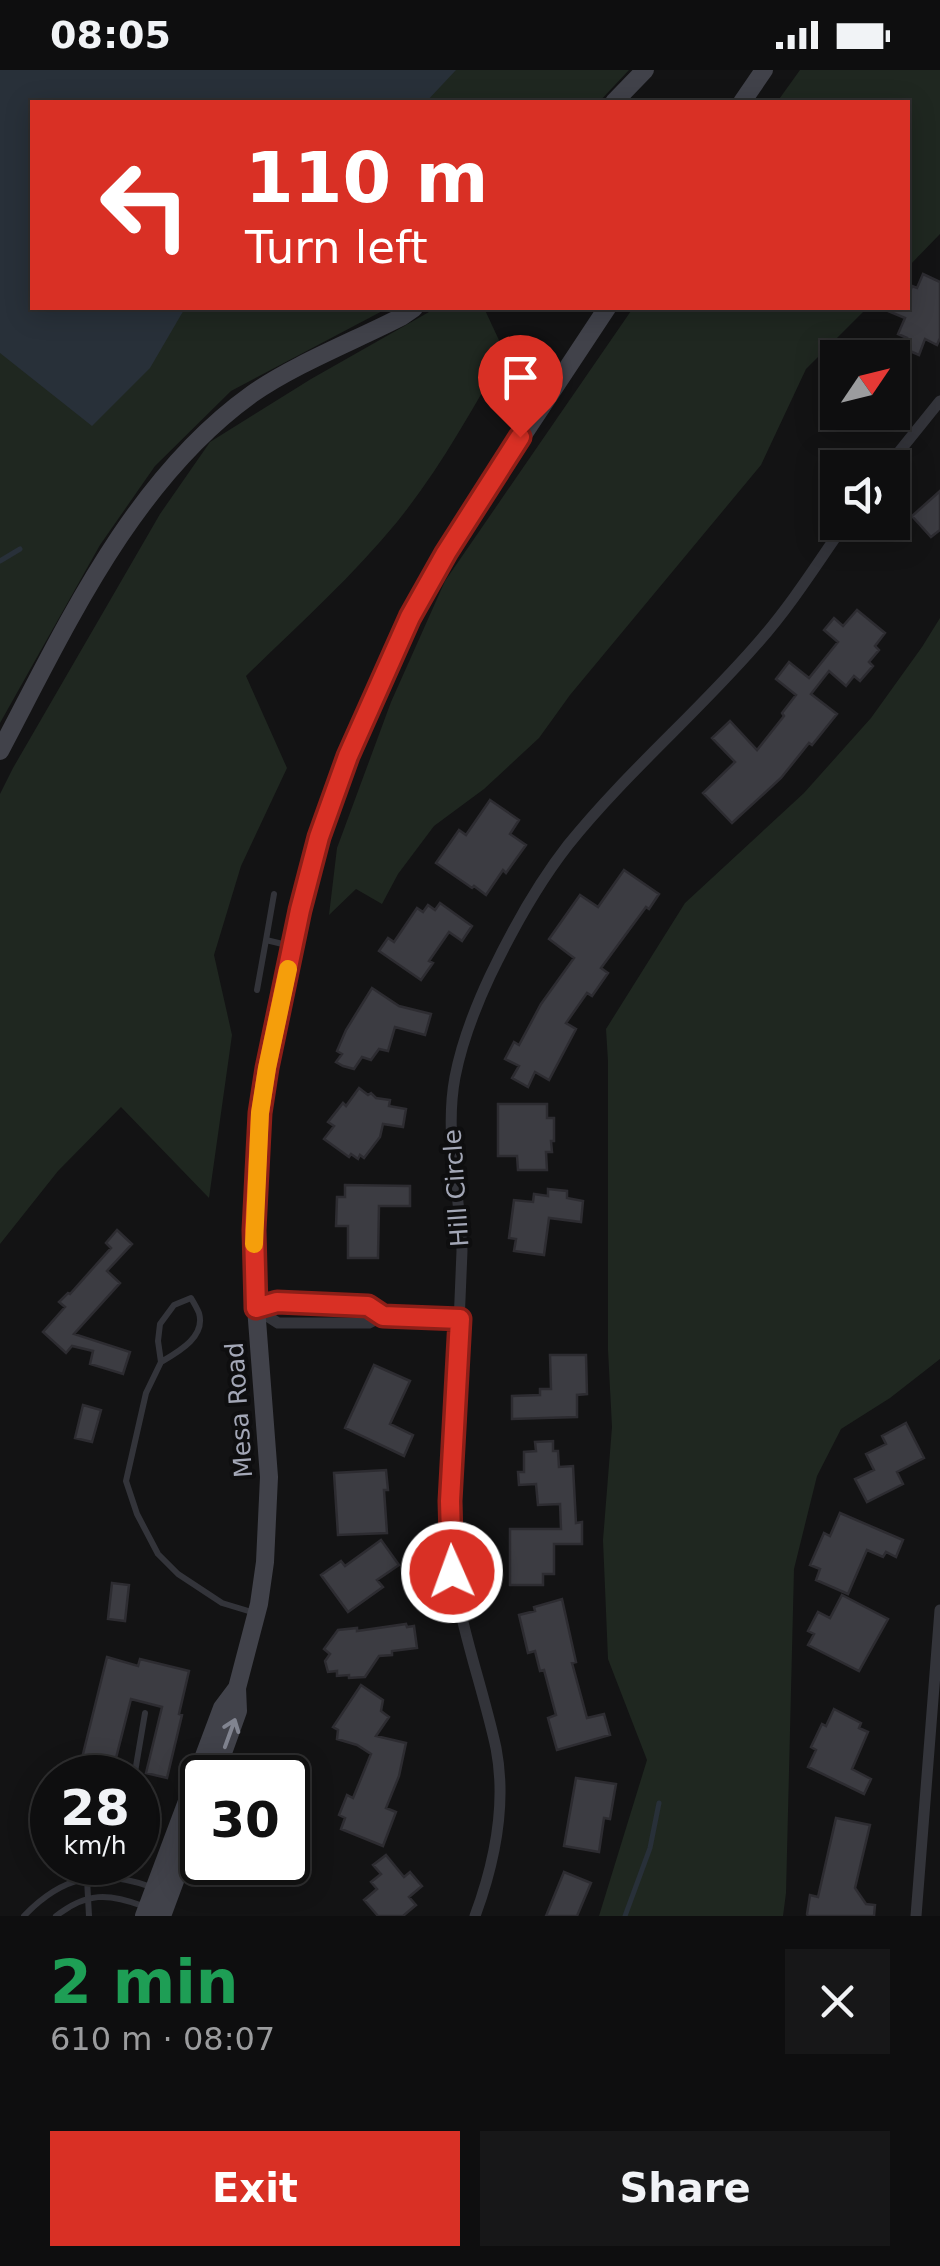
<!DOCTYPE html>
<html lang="en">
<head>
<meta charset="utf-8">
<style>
	:root { --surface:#0e0e0f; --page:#171718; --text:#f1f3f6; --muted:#9b9c9e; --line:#2e2e2f; --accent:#d93025 }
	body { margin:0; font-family:"DejaVu Sans",sans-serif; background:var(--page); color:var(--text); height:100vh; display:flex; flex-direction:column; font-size:38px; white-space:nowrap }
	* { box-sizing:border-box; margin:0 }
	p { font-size:32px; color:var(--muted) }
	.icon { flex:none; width:55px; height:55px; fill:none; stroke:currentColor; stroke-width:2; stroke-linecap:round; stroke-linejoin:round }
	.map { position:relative; height:1846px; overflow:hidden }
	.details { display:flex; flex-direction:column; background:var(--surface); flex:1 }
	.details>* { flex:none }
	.banner { position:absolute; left:30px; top:30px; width:880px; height:210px; border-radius:0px; box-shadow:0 5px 25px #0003,0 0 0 2px var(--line); background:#d93025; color:#fff; overflow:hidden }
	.needle { width:65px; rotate:55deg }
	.tools { position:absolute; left:820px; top:270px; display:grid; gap:20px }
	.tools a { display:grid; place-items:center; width:90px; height:90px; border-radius:0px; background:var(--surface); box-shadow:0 5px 25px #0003,0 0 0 2px var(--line); font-size:50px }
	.speed { position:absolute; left:30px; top:1685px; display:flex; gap:20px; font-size:50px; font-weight:700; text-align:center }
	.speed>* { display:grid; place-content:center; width:130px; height:130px; border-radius:50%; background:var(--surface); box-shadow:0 5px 25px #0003,0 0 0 2px var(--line); line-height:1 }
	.speed small { font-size:25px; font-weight:400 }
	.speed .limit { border:5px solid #111; border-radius:15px; background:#fff; color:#111 }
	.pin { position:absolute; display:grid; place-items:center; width:85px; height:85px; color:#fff; margin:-102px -42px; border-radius:50% 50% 50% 0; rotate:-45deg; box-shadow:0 0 10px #0007 }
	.pin .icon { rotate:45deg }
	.me { position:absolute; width:110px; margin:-55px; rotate:358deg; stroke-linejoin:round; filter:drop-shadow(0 0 8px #0008) }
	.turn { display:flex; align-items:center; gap:35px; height:210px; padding:0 50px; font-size:45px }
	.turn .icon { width:130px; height:130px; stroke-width:2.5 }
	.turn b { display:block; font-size:70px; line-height:85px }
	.round { display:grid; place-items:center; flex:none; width:105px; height:105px; border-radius:0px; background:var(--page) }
	.head { display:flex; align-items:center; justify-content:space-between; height:170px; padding:0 50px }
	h1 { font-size:60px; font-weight:800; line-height:75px; color:#1e9e55 }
	.primary-button { display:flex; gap:20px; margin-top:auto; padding:20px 50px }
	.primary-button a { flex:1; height:115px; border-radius:0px; background:var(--accent); color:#fff; font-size:40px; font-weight:800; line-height:115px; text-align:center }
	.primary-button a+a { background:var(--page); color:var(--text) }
	.status { display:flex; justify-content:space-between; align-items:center; height:70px; padding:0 50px; background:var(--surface); direction:ltr }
	.status svg { height:28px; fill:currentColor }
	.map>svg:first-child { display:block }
	.green { fill:#1f2720 }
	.water { fill:#283039 }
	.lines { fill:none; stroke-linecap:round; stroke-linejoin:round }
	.stream { stroke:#283039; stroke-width:5 }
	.building { fill:#3c3c42; stroke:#2d2c31; stroke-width:2.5 }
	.service { stroke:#33343a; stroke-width:6 }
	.minor { stroke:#33343a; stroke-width:11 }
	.secondary { stroke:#41424a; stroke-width:18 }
	.oneway { stroke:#818490 }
	.route-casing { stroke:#8d1f18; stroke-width:25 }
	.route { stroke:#d93025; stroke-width:18 }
	.slow { stroke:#f59e0b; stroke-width:18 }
	.labels { text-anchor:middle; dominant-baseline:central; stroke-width:8; stroke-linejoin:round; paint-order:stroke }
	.street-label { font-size:25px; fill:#a3a7b6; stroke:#0e0e0f }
</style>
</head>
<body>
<div class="status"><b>08:05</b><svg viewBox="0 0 49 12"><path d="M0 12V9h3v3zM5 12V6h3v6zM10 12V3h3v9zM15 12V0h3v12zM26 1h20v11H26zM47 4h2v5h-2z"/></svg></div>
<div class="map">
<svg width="940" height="1846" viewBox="0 0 940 1846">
	<rect width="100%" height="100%" fill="#131314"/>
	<path class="green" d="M0 0H629L599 32H32V238H388L231 321 155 396 100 475 0 653Z
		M800 0H940V164L908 197V32H777Z
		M436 238H484L505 283C472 340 439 400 397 452 351 508 297 556 246 606L287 698 241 796 214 885 232 965 209 1128 121 1037 58 1101 0 1174V724L13 698 160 444 210 372 311 309Z
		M633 238H867L806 299 761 395 570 625 539 668 484 719 434 756 398 804 382 834 356 819 329 845 337 778 391 632 445 511Z
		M940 548V1289L890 1328 841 1359 817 1406 794 1499 786 1823 783 1846H599L647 1690 608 1589 603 1470 612 1357 608 1280V991L606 959 685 833 804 723 871 648 922 577Z"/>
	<path class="water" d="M0 0H456L426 32H32V238H185L150 298 92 356 0 283Z"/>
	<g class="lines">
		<path class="stream" d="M0 491 20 479
			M625 1846 650 1778 659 1733"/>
	</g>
	<path class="building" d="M923 204 940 212V268L937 275 925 269 919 285 903 278 907 268 898 264 905 248 881 238H908V227L912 216 917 218Z
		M940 421V460L931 467 912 446Z
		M857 540 885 563 875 576 879 580 869 592 873 596 860 611 854 606 846 616 829 601 811 624 837 644 812 675 809 673 781 708 732 753 703 723 735 692 712 668 730 651 757 680 784 646 782 643 796 625 776 609 789 592 809 608 838 572 824 560 834 548 843 556Z
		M490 730 519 750 510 764 526 775 506 803 503 800 486 825 474 816 472 818 436 793 459 760 466 765Z
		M624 800 659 824 649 839 646 837 601 898 608 903 592 926 587 923 566 953 576 959 549 1010 535 1002 528 1017 512 1008 519 996 505 989 514 972 519 975 541 934 574 888 549 869 580 825 598 837Z
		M440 833 472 856 462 871 449 862 429 891 433 893 421 910 379 881 388 868 394 872 417 838 423 842 428 835 435 840Z
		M372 918 399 936 431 944 425 965 395 957 388 981 379 979 371 990 362 987 354 999 343 996 336 992 342 984 337 981 346 960Z
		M359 1018 368 1025 371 1023 376 1028 390 1030 389 1036 406 1039 403 1057 383 1054 380 1067 364 1088 360 1085 358 1089 351 1084 349 1087 324 1069 334 1056 328 1052 343 1033 346 1036Z
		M498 1034H547V1048H554V1071H551L552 1082H546L547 1100H518L517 1086H498Z
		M345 1115 410 1116V1136H379L378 1188H348V1156H336L337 1127H345Z
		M548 1119 567 1121V1128L583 1131 581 1152 549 1148 544 1185 514 1181 516 1169 509 1168 514 1130 533 1132 534 1124 548 1126Z
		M117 1160 132 1174 107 1201 120 1213 74 1264 130 1282 123 1304 90 1294 93 1281 72 1276 66 1283 43 1262 65 1237 59 1232 68 1223 70 1224 111 1178 106 1173Z
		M550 1285H586L587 1324 577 1325V1347L512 1349V1326L540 1325V1319H551Z
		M374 1295 410 1311 390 1354 413 1365 404 1386 345 1358Z
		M83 1335 101 1340 92 1372 75 1368Z
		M906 1353 924 1388 897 1402 903 1414 867 1432 855 1409 874 1400 866 1384 886 1374 882 1366Z
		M553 1371V1381H558L559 1397 573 1396 576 1453 582 1452V1474H554V1504H543V1515H510V1459H561L560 1434 538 1435 536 1414 519 1415 518 1402H524V1382L536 1381 535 1372Z
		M386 1400 388 1420H384L387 1463 338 1465 334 1403Z
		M840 1443 903 1470 896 1487 886 1482 883 1487 867 1480 848 1524 816 1510 820 1499 810 1495 824 1463 830 1466Z
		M381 1470 399 1495 377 1510 383 1517 348 1542 321 1505 341 1491 345 1496Z
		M112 1513 129 1515 125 1551 108 1549Z
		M842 1525 888 1549 859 1601 808 1575 814 1564 808 1561 818 1542 830 1548Z
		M562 1529 576 1592 572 1593 587 1648 604 1644 610 1665 557 1680 548 1648 556 1645 544 1600 540 1601 535 1581 528 1583 519 1545 535 1541 534 1537Z
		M406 1554 407 1557 414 1556 417 1578 392 1581V1585L379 1586 365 1607 349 1608V1605L337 1606V1601L328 1602 325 1591 330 1584 324 1579 338 1560 357 1558V1561Z
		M107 1587 138 1596 140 1589 189 1601 179 1644 182 1645 167 1708 146 1703 162 1637 131 1629 115 1692 83 1684Z
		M361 1615 383 1630 381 1641 389 1647 376 1666 406 1673 399 1706 386 1738 396 1742 383 1776 341 1759 345 1748 339 1745 347 1725 353 1728 371 1684 357 1675 337 1669 338 1660 333 1657Z
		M834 1639 861 1653 859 1658 868 1662 852 1699 871 1709 864 1724 808 1697 816 1680 811 1677 822 1654 826 1656Z
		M576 1708 616 1714 610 1749 604 1748 599 1782 564 1776Z
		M836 1748 870 1755 855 1818 866 1834 875 1835 874 1846H808L807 1844 810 1825 818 1827Z
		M386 1785 404 1807 410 1802 422 1816 409 1827 416 1835 403 1846H378L364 1830 377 1819 371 1812 381 1804 373 1795Z
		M564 1802 591 1813 577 1846H546Z"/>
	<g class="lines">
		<path class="service" d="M274 824 266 870 291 876
			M257 920 266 870
			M161 1292C178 1282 206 1267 199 1243 197 1238 194 1233 191 1228L174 1235 160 1254 158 1271 161 1292 146 1323 126 1411 137 1444 158 1484 178 1504 222 1533 255 1543
			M134 1708 145 1643
			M87 1809 89 1846
			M24 1846C62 1806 99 1798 151 1817
			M56 1846C87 1822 108 1823 143 1836"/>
		<path class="minor" d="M886 398 940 331
			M256 1239 277 1232 367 1236 383 1246 460 1249
			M256 1239 278 1253H369L383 1246
			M475 1846C495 1792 507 1735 496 1678 481 1609 454 1542 450 1471L462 1181C460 1122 444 1066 455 1007 462 971 475 938 490 906 512 860 536 816 568 775 625 704 696 644 756 575 790 537 817 494 846 452
			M916 1846 940 1540"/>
		<path class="secondary" d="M614 32 645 0
			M742 32 764 0
			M0 681C67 554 133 409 252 324 295 294 354 271 401 247L414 238
			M214 1708 238 1641 237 1618 259 1534 265 1492 269 1407 255 1224V1106L260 1043 267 998 309 801 331 731 349 686 410 547 445 483 607 238
			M144 1846 222 1638 237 1618
			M162 1846 202 1738"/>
	</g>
	<defs><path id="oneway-shaft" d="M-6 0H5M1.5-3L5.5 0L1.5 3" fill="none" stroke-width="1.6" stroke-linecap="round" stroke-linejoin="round" transform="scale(2.5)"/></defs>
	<use class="oneway" href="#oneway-shaft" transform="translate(230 1663) rotate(-70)"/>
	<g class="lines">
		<defs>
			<path id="route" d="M452 1502 450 1431 460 1249 383 1246 368 1236 277 1232 256 1238 254 1160 260 1043 267 998 300 840 319 767 348 686 410 547 446 483 520 367"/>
		</defs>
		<use href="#route" class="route-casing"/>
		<use href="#route" class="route"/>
		<path class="slow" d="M254 1174 260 1043 267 998 288 899"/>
	</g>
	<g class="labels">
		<g class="street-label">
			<text transform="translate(456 1118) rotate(-94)">Hill Circle</text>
			<text transform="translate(239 1340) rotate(-94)">Mesa Road</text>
		</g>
	</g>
</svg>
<div class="tools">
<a><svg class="needle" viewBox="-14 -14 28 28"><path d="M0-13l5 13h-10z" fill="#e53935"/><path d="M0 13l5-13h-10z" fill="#9b9c9e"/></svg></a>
<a><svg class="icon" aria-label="sound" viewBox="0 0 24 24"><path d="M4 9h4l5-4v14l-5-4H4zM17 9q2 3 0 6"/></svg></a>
</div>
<div class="speed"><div>28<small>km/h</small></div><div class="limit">30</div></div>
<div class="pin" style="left:520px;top:367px;background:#d93025"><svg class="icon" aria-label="arrive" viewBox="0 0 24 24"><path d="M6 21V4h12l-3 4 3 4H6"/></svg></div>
<svg class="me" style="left:452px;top:1502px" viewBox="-20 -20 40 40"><circle r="17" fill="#d93025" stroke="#fff" stroke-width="3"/><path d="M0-11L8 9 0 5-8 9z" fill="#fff"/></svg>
<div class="banner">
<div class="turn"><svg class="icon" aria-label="left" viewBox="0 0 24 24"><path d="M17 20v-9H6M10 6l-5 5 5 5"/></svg><div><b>110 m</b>Turn left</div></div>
</div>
</div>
<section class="details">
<div class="head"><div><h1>2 min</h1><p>610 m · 08:07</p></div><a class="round"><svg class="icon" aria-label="close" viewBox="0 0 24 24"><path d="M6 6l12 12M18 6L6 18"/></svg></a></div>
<div class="primary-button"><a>Exit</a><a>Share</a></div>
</section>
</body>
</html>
